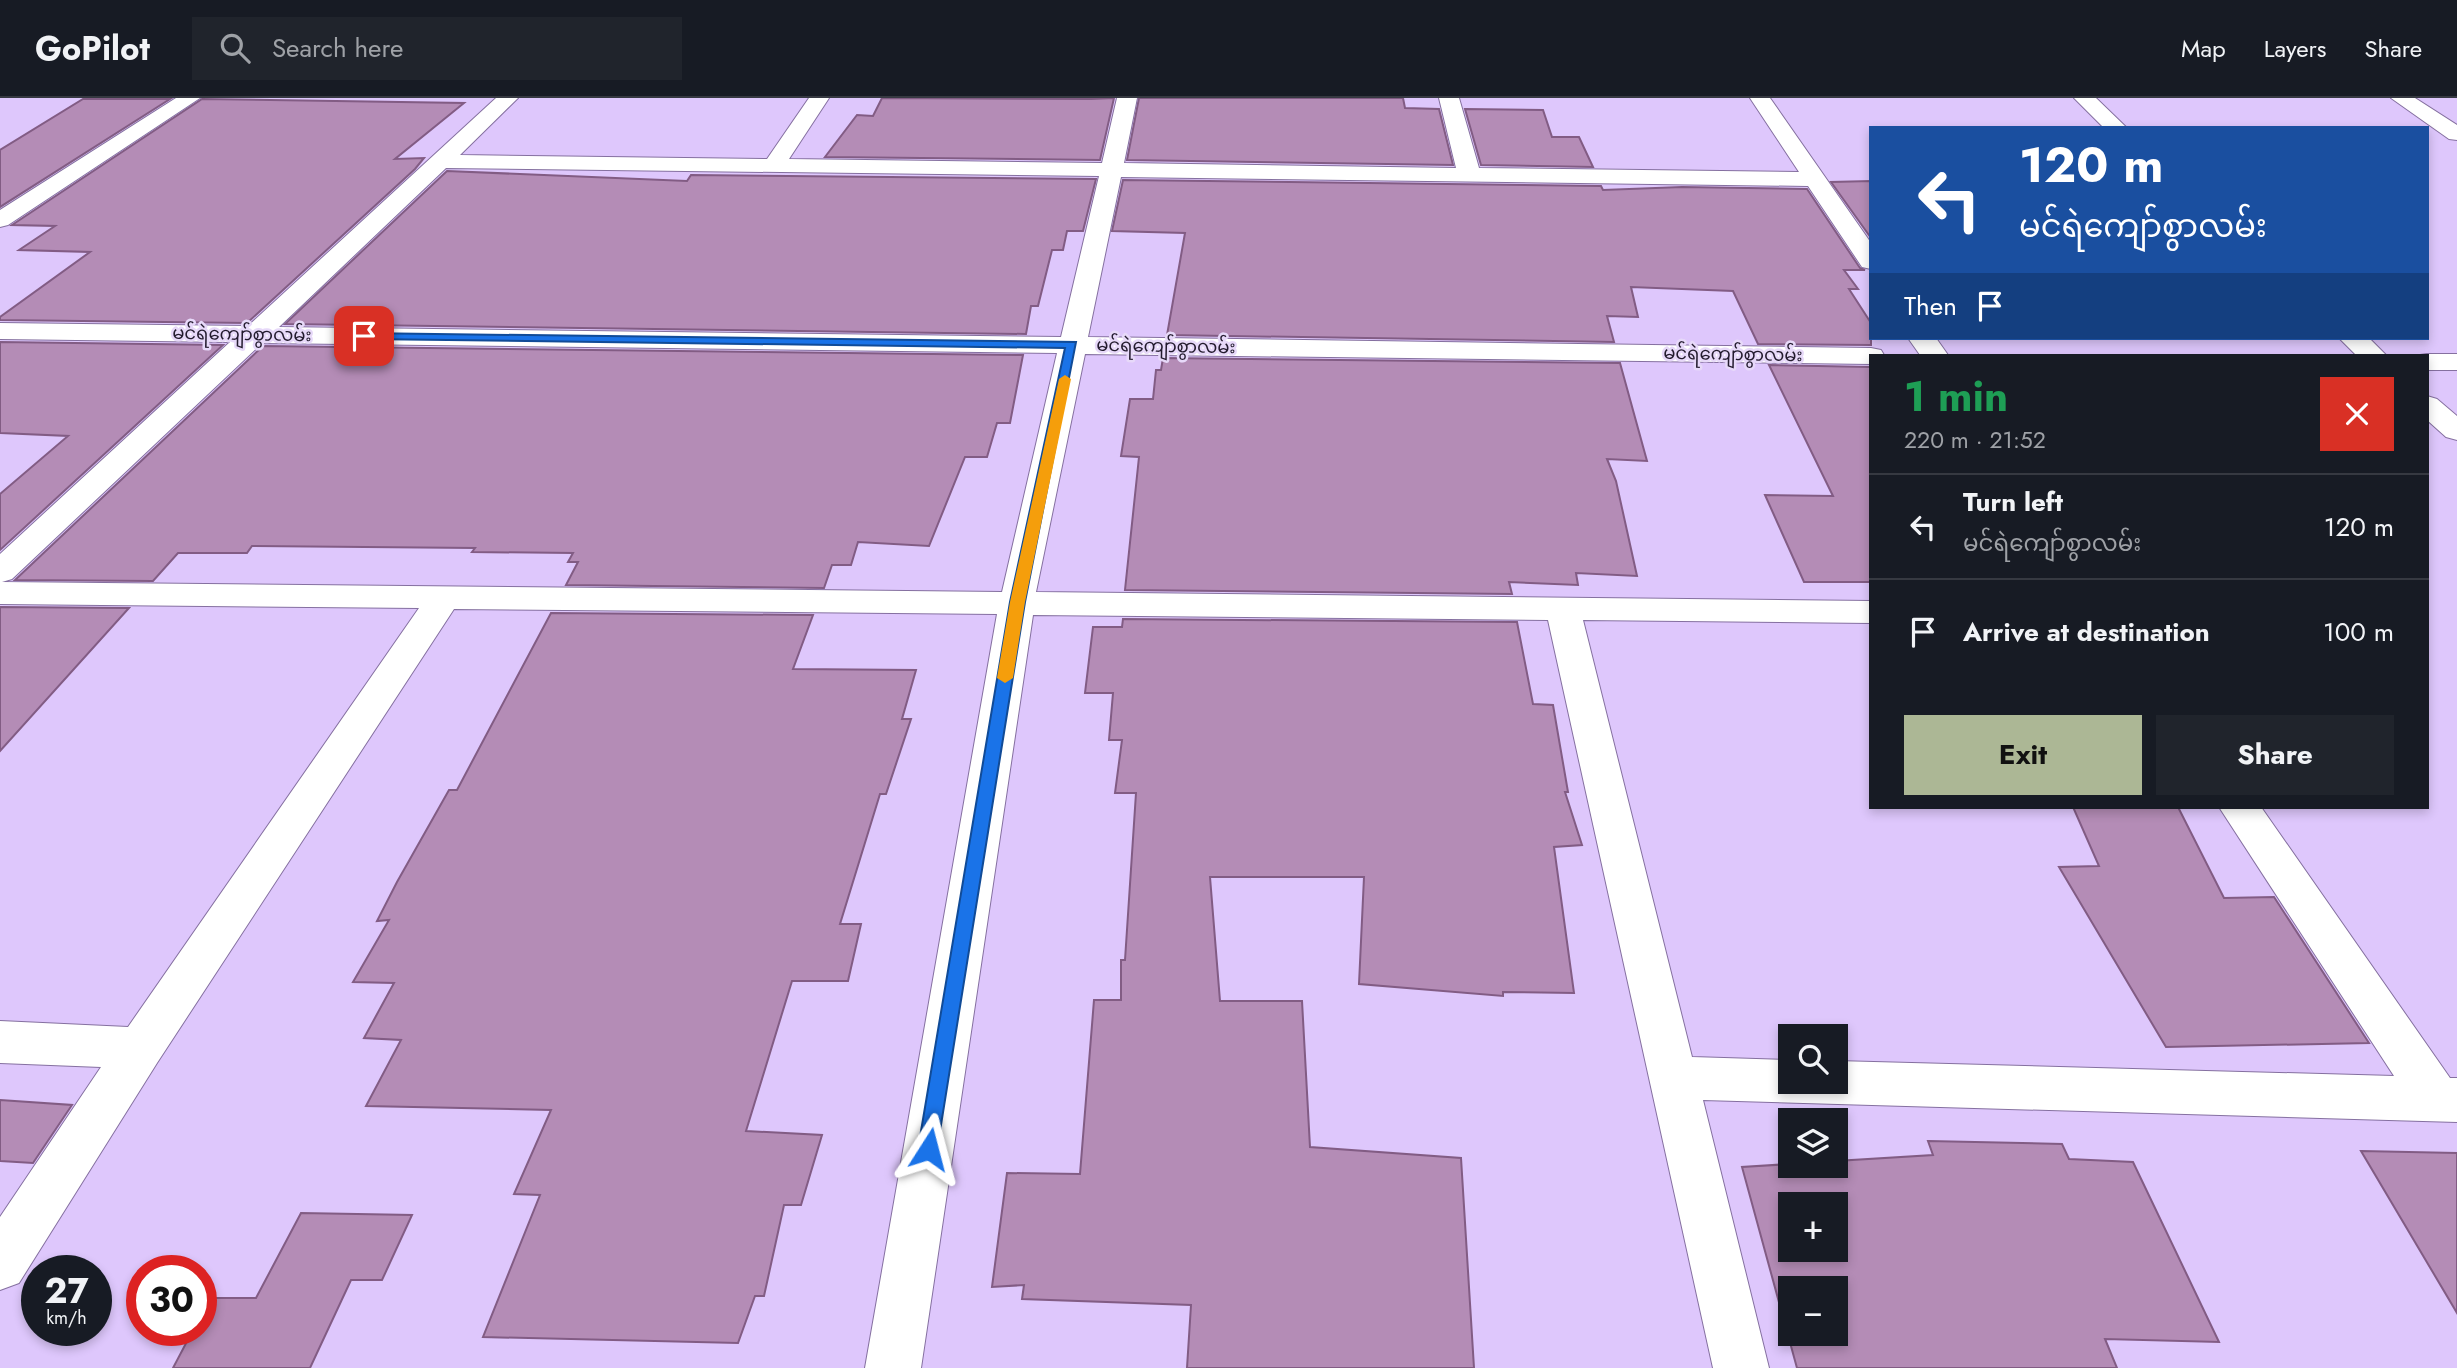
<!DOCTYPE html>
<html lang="en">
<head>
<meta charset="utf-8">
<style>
	:root { --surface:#171b24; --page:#20242c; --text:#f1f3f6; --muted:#9ea1a6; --line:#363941; --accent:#acb795 }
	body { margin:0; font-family:Jost,"Noto Sans Myanmar",sans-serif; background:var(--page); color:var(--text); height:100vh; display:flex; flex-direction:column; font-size:26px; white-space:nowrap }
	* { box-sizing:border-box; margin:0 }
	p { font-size:23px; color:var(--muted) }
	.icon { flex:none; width:38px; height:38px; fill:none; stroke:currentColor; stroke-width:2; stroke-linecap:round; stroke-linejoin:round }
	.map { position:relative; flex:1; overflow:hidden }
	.details { position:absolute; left:1869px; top:256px; width:560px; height:455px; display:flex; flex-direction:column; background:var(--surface); border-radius:0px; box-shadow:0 4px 10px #0003 }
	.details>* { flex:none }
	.hud { position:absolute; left:1869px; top:28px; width:560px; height:214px; border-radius:0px; box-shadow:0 4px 10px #0003; background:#1a4fa0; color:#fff; overflow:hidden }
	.tools { position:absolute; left:1778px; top:926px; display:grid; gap:14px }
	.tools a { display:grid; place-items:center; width:70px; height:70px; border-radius:0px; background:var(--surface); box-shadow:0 4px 10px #0003; font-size:35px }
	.speed { position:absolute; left:21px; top:1157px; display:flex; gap:14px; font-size:35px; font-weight:700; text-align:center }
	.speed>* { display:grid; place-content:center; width:91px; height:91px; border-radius:50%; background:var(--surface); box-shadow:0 4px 10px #0003; line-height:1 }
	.speed small { font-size:18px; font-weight:400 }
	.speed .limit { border:10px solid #d22; background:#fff; color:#111 }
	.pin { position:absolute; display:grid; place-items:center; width:60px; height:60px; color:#fff; margin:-30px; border-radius:14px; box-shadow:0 4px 10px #0006 }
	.me { position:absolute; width:77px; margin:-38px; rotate:9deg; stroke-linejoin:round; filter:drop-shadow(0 0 5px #0008) }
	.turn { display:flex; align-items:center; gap:24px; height:147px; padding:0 35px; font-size:32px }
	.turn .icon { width:91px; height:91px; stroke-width:2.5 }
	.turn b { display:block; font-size:49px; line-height:60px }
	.then { display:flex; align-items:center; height:66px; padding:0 35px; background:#0003; gap:14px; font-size:26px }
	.round { display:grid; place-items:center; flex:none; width:74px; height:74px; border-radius:0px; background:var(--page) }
	.head { display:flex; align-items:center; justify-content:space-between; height:119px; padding:0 35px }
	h1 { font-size:42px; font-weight:700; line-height:52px; color:#1e9e55 }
	.action { display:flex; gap:14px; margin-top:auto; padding:14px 35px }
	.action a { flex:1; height:80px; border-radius:0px; background:var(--accent); color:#111; font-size:28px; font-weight:700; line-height:80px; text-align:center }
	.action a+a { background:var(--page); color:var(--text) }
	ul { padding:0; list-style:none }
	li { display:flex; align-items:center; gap:21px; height:105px; padding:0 35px; border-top:2px solid var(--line) }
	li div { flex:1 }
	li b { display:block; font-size:26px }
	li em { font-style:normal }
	header { display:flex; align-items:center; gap:42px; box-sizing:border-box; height:98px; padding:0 35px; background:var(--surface); border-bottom:2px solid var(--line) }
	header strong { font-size:33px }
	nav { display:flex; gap:38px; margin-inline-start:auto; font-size:24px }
	.search { width:490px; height:63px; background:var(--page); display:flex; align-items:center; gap:18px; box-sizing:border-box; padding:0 24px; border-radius:0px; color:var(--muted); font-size:26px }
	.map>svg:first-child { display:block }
	.building { fill:#b48cb6; stroke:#825c84; stroke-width:2; fill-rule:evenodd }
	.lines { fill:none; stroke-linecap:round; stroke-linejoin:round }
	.minor-casing { stroke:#8570a0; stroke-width:2 }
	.minor { fill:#fff; fill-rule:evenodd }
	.route { fill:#1a73e8; stroke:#114b97; stroke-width:2 }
	.slow { fill:#f59e0b }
	.labels { text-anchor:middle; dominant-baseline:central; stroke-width:5; stroke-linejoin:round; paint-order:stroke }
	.far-street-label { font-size:18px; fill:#231b2e; stroke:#e7d9f9 }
</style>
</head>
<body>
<header>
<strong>GoPilot</strong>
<div class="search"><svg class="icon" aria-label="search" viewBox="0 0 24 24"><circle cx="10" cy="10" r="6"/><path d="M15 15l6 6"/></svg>Search here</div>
<nav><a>Map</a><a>Layers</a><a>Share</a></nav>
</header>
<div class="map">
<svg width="2457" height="1270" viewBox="0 0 2457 1270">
	<rect width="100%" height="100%" fill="#dec7fc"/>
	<path class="building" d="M882 0 1091 1 1114 0 1100 62 825 59 857 17 873 18Z
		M1139 0H1403L1405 10 1439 11 1453 67 1127 62Z
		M83 1H170L0 109V52Z
		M202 1 464 5 395 61 424 60 415 71 247 225 0 222V219L90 154 19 152 55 128 12 127Z
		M1465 11 1543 12 1552 39H1579L1593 69 1481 67Z
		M447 73 687 83 691 77 1096 81 1083 133H1067L1063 152H1052L1038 208H1031L1026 236 285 226Z
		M1123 82 1601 88 1603 92 1682 89 1807 91 1860 170 1865 172H1844L1858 191H1849L1871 225V247L1758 246 1733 193 1631 189 1638 219 1607 218 1614 244 1167 237 1185 135 1112 133Z
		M1871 83V140L1831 84Z
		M0 244 223 247 0 452V396L68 338 0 335Z
		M263 248 1023 257 1010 325H997L987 359H965L929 448 858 444 851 467H832L824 490 566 487 578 464H568L573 455 472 454 475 450 252 448 247 455H178L153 483 15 482Z
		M1163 260 1620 265 1647 363 1607 361 1616 383 1637 478 1576 475 1578 487 1509 484 1512 496 1125 492 1139 359 1121 358 1130 301H1153L1156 272H1161Z
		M1769 267 1871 269V484H1804L1765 397 1833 398Z
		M0 509 129 510 0 653Z
		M551 515 813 517 793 571 916 572 902 621H911L886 696H880L840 826H861L848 883H792L746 1033 822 1037 801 1107H784L764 1198H755L738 1245 483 1239 540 1097 514 1096 551 1012 366 1008 401 942 364 940 394 885 353 884 389 822 377 823 397 784 449 692H457Z
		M1123 521 1517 524 1533 606 1553 607 1568 694H1565L1582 747 1554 749 1574 895 1503 894V898L1359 886 1364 779H1210L1220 903H1302L1310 1049 1461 1060 1474 1270H1187L1191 1207 1022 1201 1024 1187 992 1189 1007 1075 1080 1076 1094 902H1121V862H1125L1136 695H1115L1122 642H1109L1113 595H1085L1093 529H1122Z
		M2073 709H2178L2224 800 2274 799 2369 945 2166 949 2059 769 2099 768Z
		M0 1002 72 1007 33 1065 0 1063Z
		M1928 1043 2062 1046 2069 1061 2133 1064 2219 1244 2105 1241 2117 1270H1797L1742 1069 1790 1066 1836 1068V1063L1933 1057ZM1790 1106H1836V1152H1790ZM1790 1190H1836V1236H1790Z
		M2361 1053 2457 1055V1215Z
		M301 1115 412 1117 382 1182H351L310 1270H173L193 1232H201V1216L209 1200H256Z"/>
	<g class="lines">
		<defs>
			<path id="minor" d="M176 0H200L8 127 0 129V112Z
				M496 0H518L460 57 767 61 809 0H829L789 61 1102 65 1117 0H1137L1124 65 1456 70 1439 0H1459L1479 70 1799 74 1750 0H1770L1871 145V171L1862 169 1808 88 1121 79 1088 239 1871 250 1881 252 1884 257H1871V266L1085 256 1036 494 1871 503V525L1583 522 1692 959 1790 962V984H1836V963L2394 978 2219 709H2261L2450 980H2457V1024L1703 1002 1769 1270H1713L1548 522 1033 517 921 1270H865L997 516 454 511 157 965 19 1185 0 1192V1119L101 969 0 965V923L128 929 419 510 0 506V456L230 244 0 241V225L248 228ZM446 70 1099 78 1061 239 279 229ZM262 245 1057 255 1002 494 2 484 12 481Z
				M2074 0H2096L2127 30H2104Z
				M2391 0H2415L2457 27V42L2449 41Z
				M1908 240H1936L1948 257H1920Z
				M2339 240H2369L2386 257H2356Z
				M2427 256H2457V272H2427V257H2420Z
				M2427 298 2437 301 2457 318V342L2446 339 2427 322Z"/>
		</defs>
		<use href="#minor" class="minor-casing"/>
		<use href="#minor" class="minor"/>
	</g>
	<path class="route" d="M360 235 1076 244 1025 504 936 1058 929 1061 921 1058 918 1051 1010 504 1065 250 364 241 360 240Z"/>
	<path class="slow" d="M1065 277 1071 281 1025 504 1013 580 1005 585 997 580 1010 504 1059 281Z"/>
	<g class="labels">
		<g class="far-street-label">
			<text transform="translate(242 236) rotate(1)">မင်ရဲကျော်စွာလမ်း</text>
			<text transform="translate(1166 248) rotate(1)">မင်ရဲကျော်စွာလမ်း</text>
			<text transform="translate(1733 256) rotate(1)">မင်ရဲကျော်စွာလမ်း</text>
		</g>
	</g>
</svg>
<div class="tools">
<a><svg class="icon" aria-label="search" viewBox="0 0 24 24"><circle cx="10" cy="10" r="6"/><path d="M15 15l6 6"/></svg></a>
<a><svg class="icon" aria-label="layers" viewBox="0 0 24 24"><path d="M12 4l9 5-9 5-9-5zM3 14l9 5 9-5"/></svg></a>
<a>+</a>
<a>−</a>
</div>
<div class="speed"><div>27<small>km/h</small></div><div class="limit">30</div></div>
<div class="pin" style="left:364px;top:238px;background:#d93025"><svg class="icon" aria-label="arrive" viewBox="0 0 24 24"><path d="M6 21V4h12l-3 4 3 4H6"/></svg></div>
<svg class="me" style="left:929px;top:1051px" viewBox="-20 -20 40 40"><path d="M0-17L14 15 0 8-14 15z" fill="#1a73e8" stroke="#fff" stroke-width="4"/></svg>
<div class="hud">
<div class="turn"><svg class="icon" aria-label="left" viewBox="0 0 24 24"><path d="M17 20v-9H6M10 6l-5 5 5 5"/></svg><div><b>120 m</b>မင်ရဲကျော်စွာလမ်း</div></div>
<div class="then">Then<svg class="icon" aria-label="arrive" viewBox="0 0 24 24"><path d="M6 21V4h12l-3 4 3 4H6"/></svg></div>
</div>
<section class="details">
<div class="head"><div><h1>1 min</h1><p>220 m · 21:52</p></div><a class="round" style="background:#d93025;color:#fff"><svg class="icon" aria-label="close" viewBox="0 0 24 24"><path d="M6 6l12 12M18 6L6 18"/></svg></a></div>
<ul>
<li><svg class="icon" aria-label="left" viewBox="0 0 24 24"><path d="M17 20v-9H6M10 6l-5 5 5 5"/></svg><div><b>Turn left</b><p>မင်ရဲကျော်စွာလမ်း</p></div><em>120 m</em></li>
<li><svg class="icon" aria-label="arrive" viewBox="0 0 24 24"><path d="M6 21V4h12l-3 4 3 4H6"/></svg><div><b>Arrive at destination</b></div><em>100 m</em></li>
</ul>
<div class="action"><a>Exit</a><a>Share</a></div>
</section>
</div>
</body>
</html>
